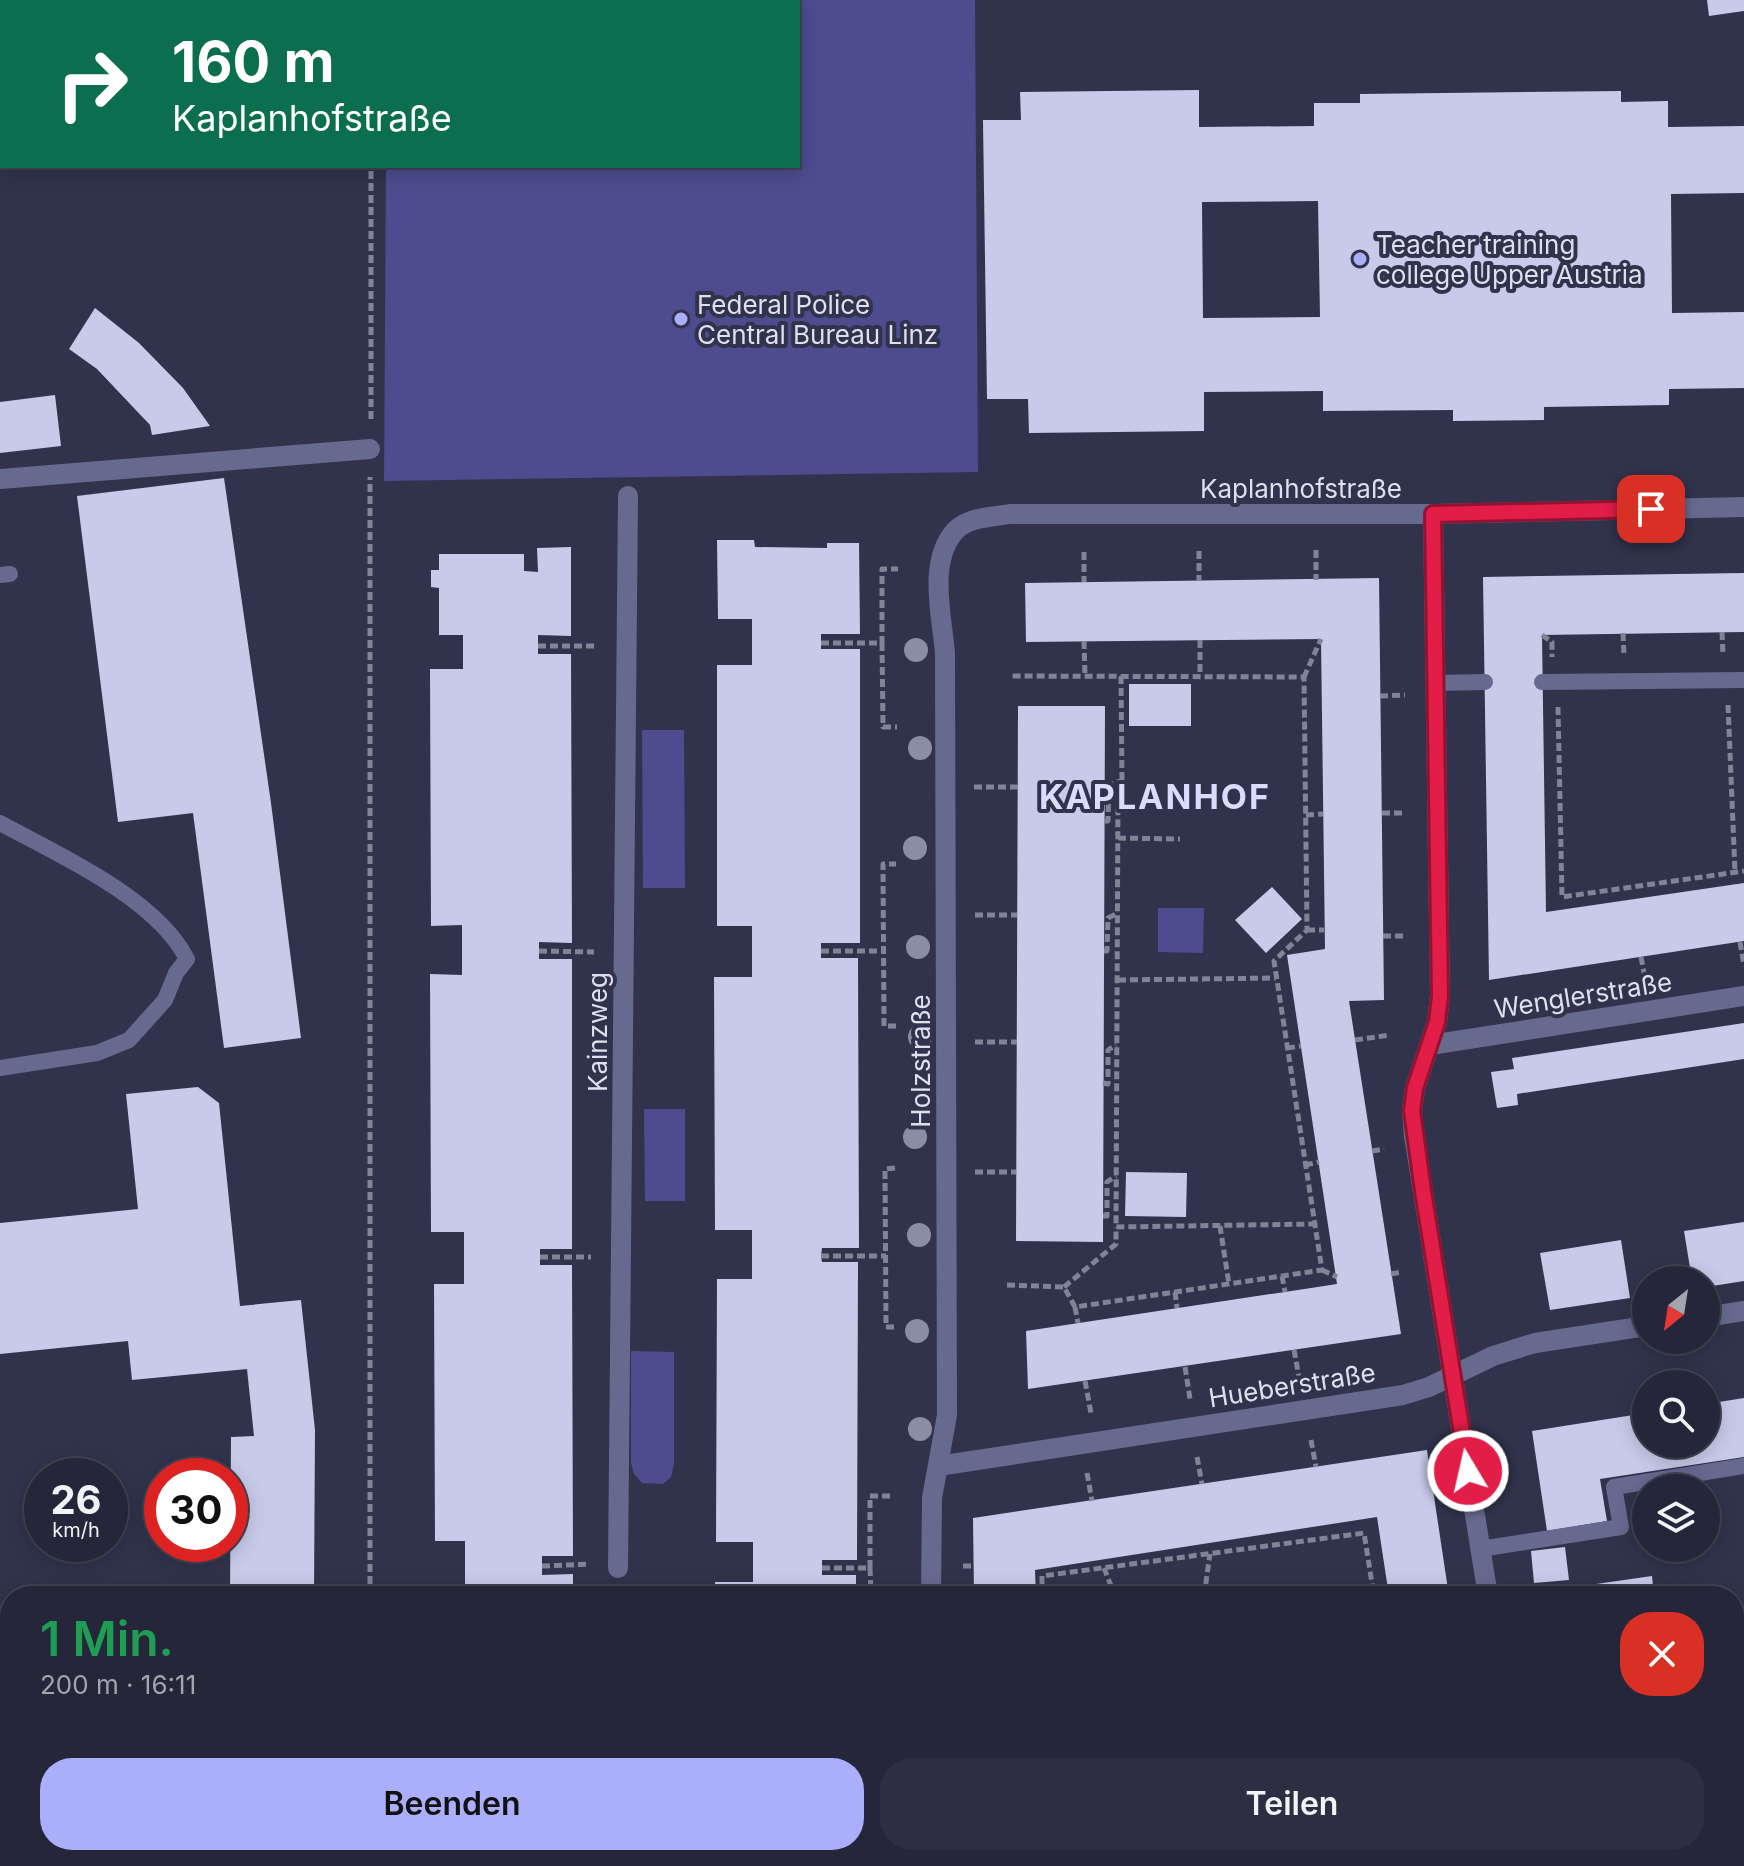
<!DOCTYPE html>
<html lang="de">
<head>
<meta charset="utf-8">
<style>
	:root { --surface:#252639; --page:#2d2e41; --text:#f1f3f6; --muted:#a3a5ae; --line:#424353; --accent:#abaffb }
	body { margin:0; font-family:Inter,sans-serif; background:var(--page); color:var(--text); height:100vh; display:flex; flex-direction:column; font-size:30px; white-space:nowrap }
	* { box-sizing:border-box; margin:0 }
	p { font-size:26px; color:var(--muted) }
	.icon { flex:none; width:44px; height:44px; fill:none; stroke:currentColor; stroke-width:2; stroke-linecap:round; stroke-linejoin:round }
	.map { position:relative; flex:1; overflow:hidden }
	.drawer { position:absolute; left:0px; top:1586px; width:1744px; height:280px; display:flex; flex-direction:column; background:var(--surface); border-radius:32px 32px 0 0; box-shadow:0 4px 20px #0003,0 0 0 2px var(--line) }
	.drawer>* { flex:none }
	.banner { position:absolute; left:0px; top:0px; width:800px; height:168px; box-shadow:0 4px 20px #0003,0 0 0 2px var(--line); background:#0b6e4f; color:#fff; overflow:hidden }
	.needle { width:52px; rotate:210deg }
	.controls { position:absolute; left:1632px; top:1266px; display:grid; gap:16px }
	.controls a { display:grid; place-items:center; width:88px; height:88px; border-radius:50%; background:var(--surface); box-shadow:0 4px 20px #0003,0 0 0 2px var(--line); font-size:40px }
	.speed { position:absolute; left:24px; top:1458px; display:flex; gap:16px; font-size:40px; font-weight:700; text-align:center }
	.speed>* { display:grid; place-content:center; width:104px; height:104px; border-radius:50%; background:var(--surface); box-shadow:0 4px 20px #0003,0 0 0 2px var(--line); line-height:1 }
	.speed small { font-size:20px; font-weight:400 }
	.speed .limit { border:12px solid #d22; background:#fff; color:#111 }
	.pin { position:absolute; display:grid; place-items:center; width:68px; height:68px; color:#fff; margin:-34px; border-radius:16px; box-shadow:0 4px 12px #0006 }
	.me { position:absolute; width:88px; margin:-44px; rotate:351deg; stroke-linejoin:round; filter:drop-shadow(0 0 6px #0008) }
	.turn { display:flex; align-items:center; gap:28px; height:168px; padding:0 40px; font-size:36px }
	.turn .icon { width:104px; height:104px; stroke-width:2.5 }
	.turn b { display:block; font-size:56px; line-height:68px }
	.round { display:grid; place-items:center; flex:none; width:84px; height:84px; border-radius:32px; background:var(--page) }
	.headline { display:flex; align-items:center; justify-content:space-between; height:136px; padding:0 40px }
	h1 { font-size:48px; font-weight:600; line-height:60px; color:#1e9e55 }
	.button { display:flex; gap:16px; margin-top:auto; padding:16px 40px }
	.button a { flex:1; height:92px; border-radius:32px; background:var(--accent); color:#111; font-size:32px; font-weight:600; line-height:92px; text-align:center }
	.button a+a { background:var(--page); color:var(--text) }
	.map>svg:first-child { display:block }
	.green { fill:#4c4c8f }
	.building { fill:#c7cae9; fill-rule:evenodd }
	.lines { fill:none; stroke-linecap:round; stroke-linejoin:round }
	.path { stroke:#818397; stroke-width:5; stroke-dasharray:8 4; stroke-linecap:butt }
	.lane { stroke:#676a8f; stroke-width:16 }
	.street { stroke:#676a8f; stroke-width:20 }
	.tree { fill:#8b8da5 }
	.route-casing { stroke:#92132f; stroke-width:20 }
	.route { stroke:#e11d48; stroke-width:14 }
	.poi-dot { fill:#abaffb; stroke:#31334c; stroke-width:3 }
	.labels { text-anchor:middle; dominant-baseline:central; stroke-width:8; stroke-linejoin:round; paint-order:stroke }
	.poi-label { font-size:26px; fill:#dedfef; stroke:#31334c; text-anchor:start }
	.street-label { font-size:26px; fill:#dedfef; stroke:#31334c }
	.district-label { font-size:34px; font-weight:bold; letter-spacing:2px; fill:#d9dcfc; stroke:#31334c }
</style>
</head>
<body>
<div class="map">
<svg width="1744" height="1866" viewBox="0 0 1744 1866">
	<rect width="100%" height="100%" fill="#31334c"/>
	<path class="green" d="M387 0H975L978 472 384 481 386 166H798V2Z
		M642 730H684L685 888H643Z
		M1158 908H1204L1203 953 1158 952Z
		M644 1109H685V1201H645Z
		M631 1351 674 1352V1464L671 1477 663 1484 642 1483 634 1474 631 1463Z"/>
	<path class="building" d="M1707 0H1744V11L1709 16Z
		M1199 90V127L1314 126V103H1360V94L1621 91V102L1668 101V127L1744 126V193L1671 194 1672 313 1744 312V388L1669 389V405L1544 407V420L1453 421V410L1323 411V391L1204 392V431L1029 433 1028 399H987L983 120H1021L1020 92ZM1318 201 1320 317 1203 318 1202 202Z
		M95 308 139 343 183 388 210 426 152 435 150 425 132 406 97 369 69 349Z
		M55 395 61 446 0 453V402Z
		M224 478 271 803 301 1038 224 1048 193 813 118 822 77 496Z
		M717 540H754L755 547 827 548V543H859L860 634H821V649H860V943H821V958H858L859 1248H822L821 1256 822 1262H858L857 1560H822V1575H856V1596H715V1582H753V1542H716L717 1279H752V1230H715L714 977H752V926H717V665H752V619H718Z
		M571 547V636L538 635V654H571L572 943 539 942V959H572V1249H540V1265H572L573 1556H542V1575L573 1574V1596H434V1591H465V1541H435L434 1284H464V1232H431L430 974 462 975V925L431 926 430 669H463V635H439V588L431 587V570H439V554H524V571L538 572 537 548Z
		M1744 573V632L1542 635 1546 912 1744 883V941L1489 980 1483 577Z
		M1379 578 1384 1000 1349 1001 1401 1334 1028 1389 1026 1331 1337 1284 1287 955 1325 949 1321 639 1026 642 1025 583Z
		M1129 684H1191V726H1129Z
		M1018 706H1105L1103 1242 1016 1241Z
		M1272 887 1302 919 1266 953 1235 920Z
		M1744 1023V1059L1517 1094 1518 1105 1497 1108 1491 1072 1514 1069 1512 1058Z
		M198 1087 219 1103 240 1306 301 1300 315 1430 314 1596H230L231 1437 254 1436 247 1369 132 1380 128 1341 0 1354V1223L138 1209 126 1094Z
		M1126 1172 1187 1173 1186 1217 1125 1216Z
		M1744 1222V1281L1706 1287V1280H1692L1684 1231Z
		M1621 1240 1630 1298 1550 1310 1540 1253Z
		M1744 1398V1457L1600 1479 1607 1521 1547 1531 1532 1431 1646 1413V1444H1706V1404Z
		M1427 1450 1449 1596H1389L1377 1517 1035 1570 1036 1596H974L973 1518Z
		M1565 1547 1569 1580 1534 1583 1531 1551Z
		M1652 1576 1654 1596H1569L1568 1588Z
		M1744 1707V1768L1734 1770V1709Z
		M467 1856H574V1866H467Z
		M642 1856H860V1866H642Z
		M976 1856H1251L1252 1857 1208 1866H976Z"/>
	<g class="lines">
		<path class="path" d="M371 2V0
			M371 419V166
			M1316 550V580
			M1199 551V581
			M1084 552V582
			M1722 632 1723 655
			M1623 633 1624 656
			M1542 635 1552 642V657
			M1200 640V676
			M1084 641 1085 676
			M821 643H882V569H898
			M882 643 883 727H897
			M538 646H597
			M1121 676 1122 780 1118 792 1116 1227 1314 1224
			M1304 677 1321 639
			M1380 696 1405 695
			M1728 705 1735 872
			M1558 707 1562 897 1744 871
			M974 787H1018
			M1382 813H1404
			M1306 815 1323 814
			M1105 821H1108L1109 785 1122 780
			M1118 838 1180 839
			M975 915H1017
			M1307 930H1324
			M1383 936H1405
			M1740 942 1744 966
			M539 951 594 952
			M821 951H883
			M1104 951H1107L1108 918 1118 913
			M1641 957 1646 983
			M1118 980 1276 978
			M896 1026H884L883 864H896
			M1355 1040 1390 1035
			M975 1042H1017
			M1287 1048 1301 1046
			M1103 1083 1108 1084V1050L1116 1045
			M1372 1151 1384 1149
			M1305 1165 1319 1162
			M975 1172H1016
			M1103 1216H1107V1182L1116 1176
			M1220 1226 1229 1284
			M821 1256H886
			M540 1257H591
			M1322 1270 1337 1277
			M1391 1274 1402 1272
			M1282 1276 1285 1292
			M1007 1285 1064 1287 1075 1307 1322 1270 1274 961 1307 930 1304 677 1009 676
			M1064 1287 1116 1244V1227
			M1175 1292 1177 1308
			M1075 1307 1078 1323
			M894 1327H886L885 1169 895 1168
			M1294 1350 1300 1382
			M1185 1367 1190 1399
			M1085 1381 1091 1413
			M1311 1440 1316 1467
			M1197 1457 1202 1484
			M1087 1473 1092 1501
			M542 1566 589 1564
			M963 1566H974
			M822 1568H870V1496H893
			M870 1568 871 1596
			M1104 1568 1115 1596
			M370 1596V477
			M1042 1596V1576L1364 1533 1374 1596
			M1204 1596 1210 1554
			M1736 1769 1744 1808
			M1379 1856 1381 1866
			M369 1866V1856"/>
		<path class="lane" d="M0 575 10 574
			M1542 682 1744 680
			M1436 683 1485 682
			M0 823C59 855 156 898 187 959L176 973 165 1000 129 1040 97 1053 0 1068
			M1480 1549 1621 1527 1614 1487 1744 1466
			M1734 1698 1744 1697
			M1223 1863 1224 1866"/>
		<path class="street" d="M0 479 370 449
			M1433 514 1440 996 1437 1022 1415 1088 1412 1111 1414 1136 1488 1596
			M1430 1045 1744 996
			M1706 1317 1744 1311
			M938 1466 1403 1395 1429 1387 1493 1356 1535 1343 1646 1326
			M618 1568 628 496
			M931 1596 932 1498 947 1415 945 653C942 617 927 560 956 530 969 517 992 517 1010 514H1433L1744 507
			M1734 1845 1744 1843
			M617 1856V1866
			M1530 1856 1532 1866
			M928 1866V1856
			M1599 1866 1663 1856"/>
	</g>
	<g class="tree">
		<circle cx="916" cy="650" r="12"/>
		<circle cx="920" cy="748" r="12"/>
		<circle cx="915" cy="848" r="12"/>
		<circle cx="918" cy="947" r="12"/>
		<circle cx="920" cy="1037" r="12"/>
		<circle cx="915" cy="1137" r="12"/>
		<circle cx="919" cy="1235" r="12"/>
		<circle cx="917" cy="1331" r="12"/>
		<circle cx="920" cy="1429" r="12"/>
	</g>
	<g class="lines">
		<defs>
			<path id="route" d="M1468 1471 1423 1191 1412 1111 1415 1088 1437 1022 1440 996 1433 514 1651 509"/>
		</defs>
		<use href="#route" class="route-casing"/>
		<use href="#route" class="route"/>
	</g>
	<g class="poi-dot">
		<circle cx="1360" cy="259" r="8"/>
		<circle cx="681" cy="319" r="8"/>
	</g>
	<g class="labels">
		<g class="poi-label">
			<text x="1376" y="244">Teacher training<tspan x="1376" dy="30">college Upper Austria</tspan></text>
			<text x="697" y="304">Federal Police<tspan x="697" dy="30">Central Bureau Linz</tspan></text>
		</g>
		<g class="street-label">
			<text x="1301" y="488">Kaplanhofstraße</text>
			<text transform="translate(1583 995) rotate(-9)">Wenglerstraße</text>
			<text transform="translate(597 1032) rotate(-90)">Kainzweg</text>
			<text transform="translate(920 1061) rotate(-90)">Holzstraße</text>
			<text transform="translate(1292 1385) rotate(-9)">Hueberstraße</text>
		</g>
		<g class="district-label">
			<text x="1155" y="796">KAPLANHOF</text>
		</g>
	</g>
</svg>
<div class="controls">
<a><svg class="needle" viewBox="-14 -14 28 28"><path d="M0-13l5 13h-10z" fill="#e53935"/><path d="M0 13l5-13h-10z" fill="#a3a5ae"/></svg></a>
<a><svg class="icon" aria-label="search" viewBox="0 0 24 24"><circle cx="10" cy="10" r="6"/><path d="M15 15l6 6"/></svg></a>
<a><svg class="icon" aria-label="layers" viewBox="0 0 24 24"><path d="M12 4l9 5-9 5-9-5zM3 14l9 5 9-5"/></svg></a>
</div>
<div class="speed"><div>26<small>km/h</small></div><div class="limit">30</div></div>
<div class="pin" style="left:1651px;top:509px;background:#d93025"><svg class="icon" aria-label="arrive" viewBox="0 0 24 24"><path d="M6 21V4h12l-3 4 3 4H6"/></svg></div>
<svg class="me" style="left:1468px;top:1471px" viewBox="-20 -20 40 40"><circle r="17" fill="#e11d48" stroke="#fff" stroke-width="3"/><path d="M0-11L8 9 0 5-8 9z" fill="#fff"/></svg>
<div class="banner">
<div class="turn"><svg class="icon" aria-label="right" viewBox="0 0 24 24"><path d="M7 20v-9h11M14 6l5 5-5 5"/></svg><div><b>160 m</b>Kaplanhofstraße</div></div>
</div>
<section class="drawer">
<div class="headline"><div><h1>1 Min.</h1><p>200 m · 16:11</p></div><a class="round" style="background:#d93025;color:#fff"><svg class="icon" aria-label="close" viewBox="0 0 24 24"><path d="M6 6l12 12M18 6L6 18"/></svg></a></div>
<div class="button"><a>Beenden</a><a>Teilen</a></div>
</section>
</div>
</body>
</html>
